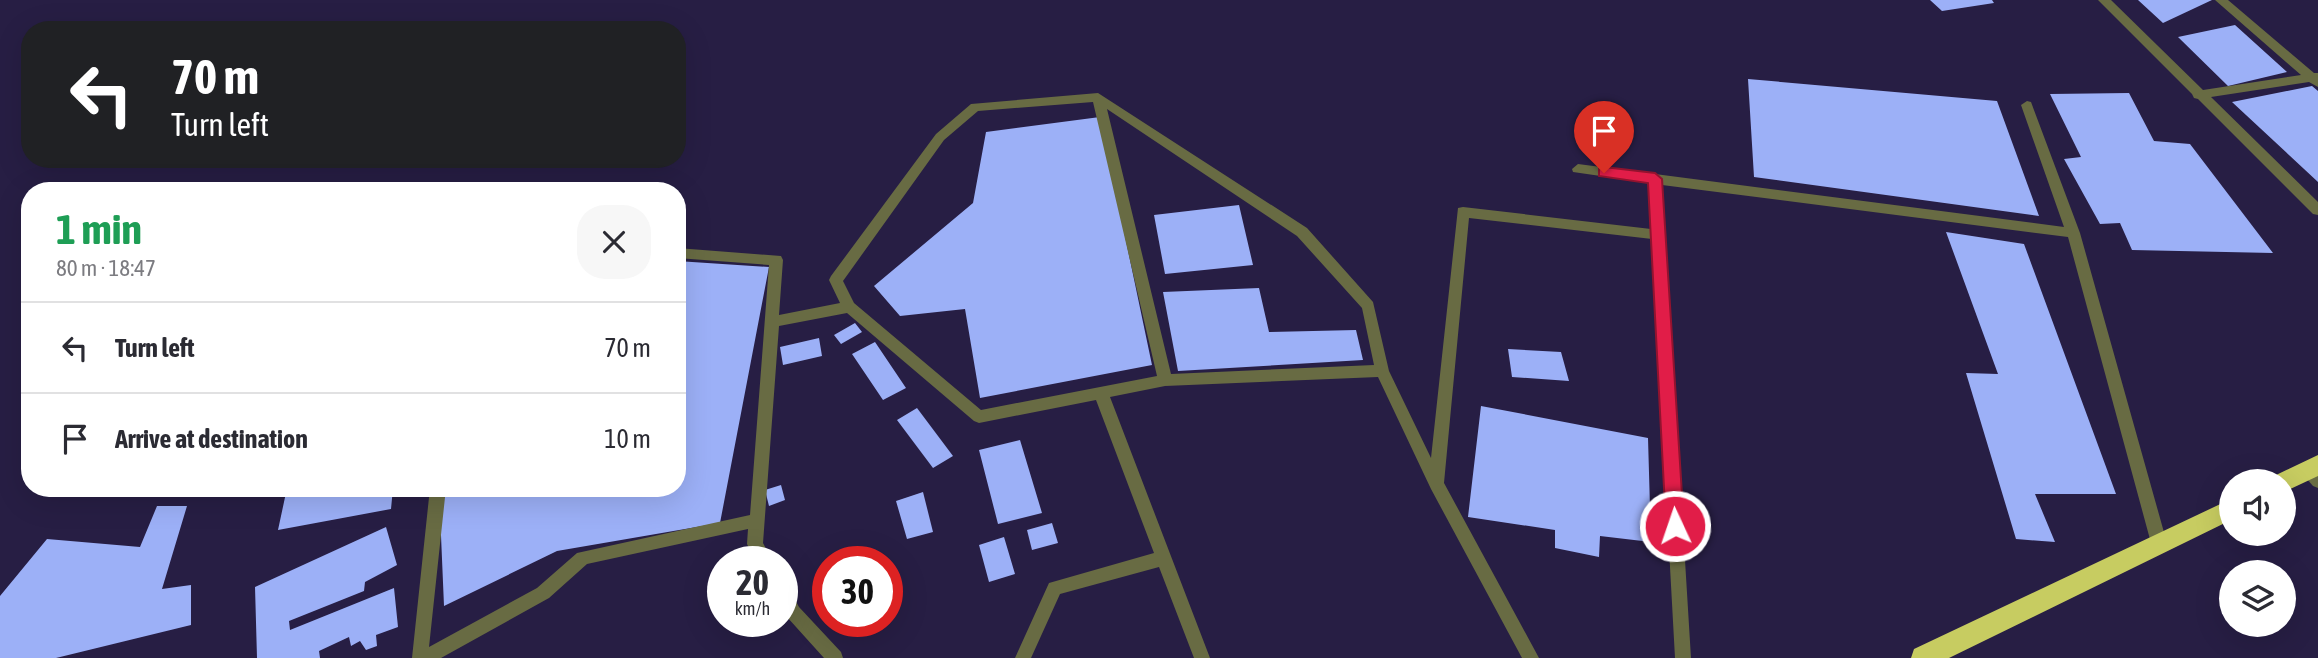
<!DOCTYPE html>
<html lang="en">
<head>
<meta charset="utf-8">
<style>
	:root { --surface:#fff; --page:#f7f7f7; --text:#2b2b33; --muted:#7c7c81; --line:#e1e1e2 }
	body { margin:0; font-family:"Asap Condensed",sans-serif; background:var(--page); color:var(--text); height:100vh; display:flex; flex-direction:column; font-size:26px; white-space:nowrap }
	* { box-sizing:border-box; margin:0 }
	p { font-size:23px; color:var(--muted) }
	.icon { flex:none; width:38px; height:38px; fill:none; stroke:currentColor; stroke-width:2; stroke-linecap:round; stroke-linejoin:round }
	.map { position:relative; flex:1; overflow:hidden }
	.side { position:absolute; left:21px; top:182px; width:665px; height:315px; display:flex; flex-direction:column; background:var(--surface); border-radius:28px; box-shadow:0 7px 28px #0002 }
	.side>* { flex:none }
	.banner { position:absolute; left:21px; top:21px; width:665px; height:147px; border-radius:28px; box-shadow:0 7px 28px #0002; background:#202124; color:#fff; overflow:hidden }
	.controls { position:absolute; left:2219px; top:469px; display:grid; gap:14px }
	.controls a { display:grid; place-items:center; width:77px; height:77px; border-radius:50%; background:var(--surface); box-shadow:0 7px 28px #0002; font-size:35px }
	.speed { position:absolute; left:707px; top:546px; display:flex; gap:14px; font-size:35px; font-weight:700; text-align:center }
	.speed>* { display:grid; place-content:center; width:91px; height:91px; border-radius:50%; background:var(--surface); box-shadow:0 7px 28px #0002; line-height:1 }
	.speed small { font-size:18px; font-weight:400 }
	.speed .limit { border:10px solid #d22; background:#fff; color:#111 }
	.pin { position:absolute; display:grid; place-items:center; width:60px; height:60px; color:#fff; margin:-72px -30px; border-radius:50% 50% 50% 0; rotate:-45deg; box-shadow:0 0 7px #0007 }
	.pin .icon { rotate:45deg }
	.me { position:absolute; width:77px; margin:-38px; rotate:357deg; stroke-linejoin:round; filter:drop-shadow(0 0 5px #0008) }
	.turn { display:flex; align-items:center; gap:24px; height:147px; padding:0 35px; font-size:32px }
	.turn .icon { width:91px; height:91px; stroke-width:2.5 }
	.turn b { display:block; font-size:49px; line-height:60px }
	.round { display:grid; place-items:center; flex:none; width:74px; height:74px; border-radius:28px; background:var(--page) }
	.head { display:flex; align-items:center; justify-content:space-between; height:119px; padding:0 35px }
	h1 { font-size:42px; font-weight:700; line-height:52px; color:#1e9e55 }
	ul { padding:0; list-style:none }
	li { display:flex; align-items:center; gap:21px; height:91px; padding:0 35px; border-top:2px solid var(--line) }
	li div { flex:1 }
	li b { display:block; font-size:26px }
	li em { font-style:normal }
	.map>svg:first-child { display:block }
	.building { fill:#9cb0f7 }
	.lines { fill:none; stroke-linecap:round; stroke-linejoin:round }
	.street { fill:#686b43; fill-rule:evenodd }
	.highway { fill:#c7cc61; fill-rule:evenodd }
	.route { fill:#e11d48; stroke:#92132f; stroke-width:2 }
</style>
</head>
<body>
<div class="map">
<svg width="2318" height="658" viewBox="0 0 2318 658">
	<rect width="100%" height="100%" fill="#271e44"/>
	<path class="building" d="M1930 0H1992L1994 3 1942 11Z
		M2138 0H2212L2163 23Z
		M2235 25 2287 72 2228 86 2178 37Z
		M1748 79 1997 101 2039 216 1754 177Z
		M2312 86 2318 91V182L2232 102Z
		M2129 93 2154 141 2190 144 2273 253 2132 250 2120 223 2100 224 2064 159 2081 157 2050 94Z
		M1100 117 1152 365 980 398 965 309 900 316 874 286 973 203 986 132Z
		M1239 205 1253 265 1165 274 1154 215Z
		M1946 232 2024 244 2116 494H2035L2055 542 2016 539 1966 373 1998 374Z
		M677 261 769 267 720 523 557 551 444 606 440 512 442 488H677Z
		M1259 288 1269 332 1356 330 1363 360 1178 371 1163 292Z
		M855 323 862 332 841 344 834 335Z
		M819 338 822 356 783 365 780 347Z
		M875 342 906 388 883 400 852 354Z
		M1508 349 1561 352 1569 381 1512 377Z
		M1481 406 1648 438 1651 542 1600 536 1599 557 1555 548V530L1468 517Z
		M917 408 953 456 933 468 897 420Z
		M1020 440 1042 513 998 524 979 450Z
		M781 485 785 500 769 506 765 490Z
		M287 488H393L391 509 278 530Z
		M923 492 933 532 907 539 896 501Z
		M157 506H187L162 589 191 585V625L56 658H0V596L47 539 140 547Z
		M1052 523 1058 543 1032 550 1027 530Z
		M386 527 397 565 365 582 364 591 289 621 290 630 394 588 398 627 376 635 377 646 366 650 360 641 351 646 349 637 319 651 320 658H257L255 587Z
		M1004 537 1015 574 989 582 979 545Z"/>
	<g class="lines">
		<path class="street" d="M2098 0H2111L2203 90 2301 75 2215 0H2228L2314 73H2318V87L2309 82 2211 97 2318 202V215L2313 214 2198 99 2194 98 2192 94Z
			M1098 93 1307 228 1373 302 1389 371 1431 458 1458 208 1463 207 1651 229 1649 183 1573 172 1572 169 1578 164 2064 227 2021 105 2027 101 2031 102 2080 233 2167 543 2165 548 2159 550 2153 548 2151 543 2068 237 1662 185 1691 658H1675L1652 239 1469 218 1444 483 1539 658H1522L1431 489 1378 377 1165 386 1110 397 1210 658H1194L1159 567 1060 594 1031 658H1015L1049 583 1154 553 1096 400 979 423 974 421 847 313 779 326 763 543 773 562H756L747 544 748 529 587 564 549 598 441 658H412L430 488H446L429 647 537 588 577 553 750 515 769 265 677 258V248L781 256 783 260 779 315 840 303 829 280 831 276 936 134 971 104ZM1093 102 1157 376 981 410 854 303 843 281 944 140 978 111ZM1107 109 1297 236 1362 308 1374 365 1171 374Z
			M2307 463 2318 471V488L2313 486 2299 470 2302 465Z
			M782 585 788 587 799 607 841 652 843 658H824L787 617 782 608Z"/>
		<path class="highway" d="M2318 455V476L2284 492V481H2273L2276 475Z
			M2231 499V520L1949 658H1911L1914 649Z"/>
	</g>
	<path class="route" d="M1604 167 1655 173 1662 179 1684 526 1681 531 1675 534 1669 531 1666 526 1648 183 1599 176V169Z"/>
</svg>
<div class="controls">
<a><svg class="icon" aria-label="sound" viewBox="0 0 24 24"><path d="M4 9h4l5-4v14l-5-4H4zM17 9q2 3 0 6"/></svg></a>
<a><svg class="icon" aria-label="layers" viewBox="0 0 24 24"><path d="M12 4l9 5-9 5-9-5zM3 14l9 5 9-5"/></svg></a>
</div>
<div class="speed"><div>20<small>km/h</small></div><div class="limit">30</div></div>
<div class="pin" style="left:1604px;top:173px;background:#d93025"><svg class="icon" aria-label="arrive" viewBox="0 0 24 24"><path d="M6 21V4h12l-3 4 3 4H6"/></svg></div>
<svg class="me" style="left:1675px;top:526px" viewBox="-20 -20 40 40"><circle r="17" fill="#e11d48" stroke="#fff" stroke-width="3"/><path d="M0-11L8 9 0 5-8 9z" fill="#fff"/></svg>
<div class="banner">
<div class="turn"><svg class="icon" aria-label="left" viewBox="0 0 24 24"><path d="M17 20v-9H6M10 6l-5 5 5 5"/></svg><div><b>70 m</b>Turn left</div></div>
</div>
<section class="side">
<div class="head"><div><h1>1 min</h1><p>80 m · 18:47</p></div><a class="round"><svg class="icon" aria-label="close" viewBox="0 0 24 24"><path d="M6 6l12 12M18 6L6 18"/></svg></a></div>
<ul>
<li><svg class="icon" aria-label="left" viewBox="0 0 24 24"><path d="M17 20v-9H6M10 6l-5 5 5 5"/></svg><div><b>Turn left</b></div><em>70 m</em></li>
<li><svg class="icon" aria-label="arrive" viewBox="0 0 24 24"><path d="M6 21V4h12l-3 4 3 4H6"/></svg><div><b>Arrive at destination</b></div><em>10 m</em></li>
</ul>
</section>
</div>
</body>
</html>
